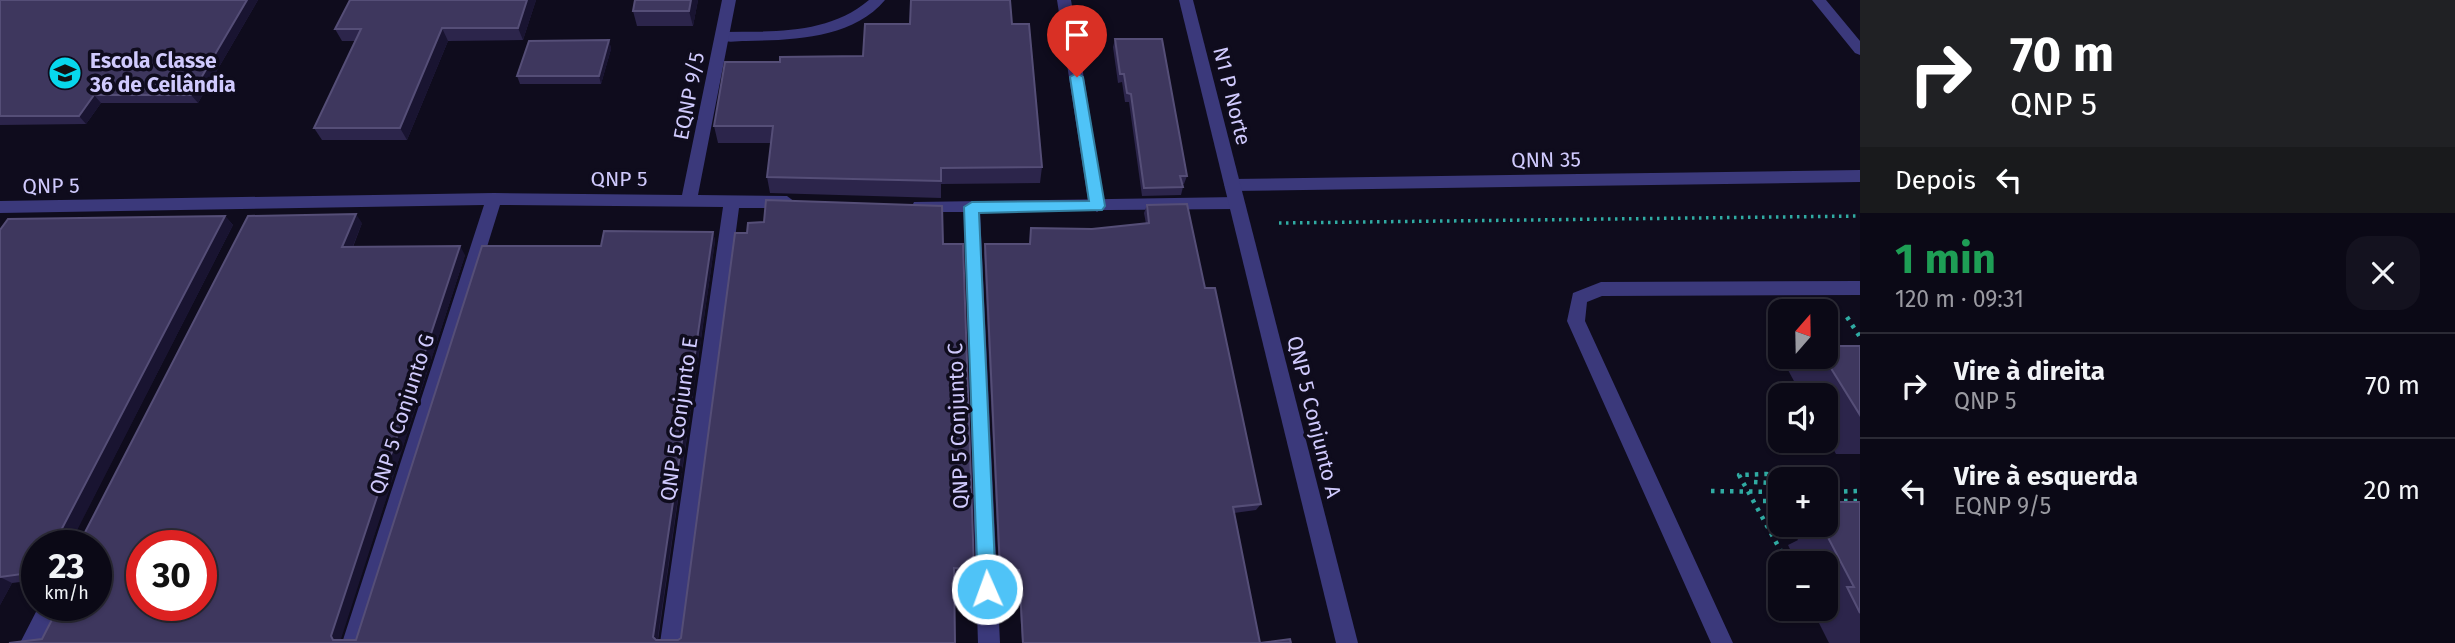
<!DOCTYPE html>
<html lang="pt">
<head>
<meta charset="utf-8">
<style>
	:root { --surface:#0b0916; --page:#14121f; --text:#f1f3f6; --muted:#9a9aa1; --line:#2b2a35 }
	body { margin:0; font-family:"Fira Sans",sans-serif; background:var(--page); color:var(--text); height:100vh; display:flex; flex-direction:column; font-size:26px; white-space:nowrap }
	* { box-sizing:border-box; margin:0 }
	p { font-size:23px; color:var(--muted) }
	.icon { flex:none; width:38px; height:38px; fill:none; stroke:currentColor; stroke-width:2; stroke-linecap:round; stroke-linejoin:round }
	.map { position:relative; flex:1; overflow:hidden }
	.sheet { display:flex; flex-direction:column; background:var(--surface); width:595px }
	.sheet>* { flex:none }
	.top-card { background:#202124; color:#fff; overflow:hidden }
	.needle { width:46px; rotate:20deg }
	.controls { position:absolute; left:1768px; top:299px; display:grid; gap:14px }
	.controls a { display:grid; place-items:center; width:70px; height:70px; border-radius:14px; background:var(--surface); box-shadow:0 2px 5px #0004,0 0 0 2px var(--line); font-size:35px }
	.speed { position:absolute; left:21px; top:530px; display:flex; gap:14px; font-size:35px; font-weight:700; text-align:center }
	.speed>* { display:grid; place-content:center; width:91px; height:91px; border-radius:50%; background:var(--surface); box-shadow:0 2px 5px #0004,0 0 0 2px var(--line); line-height:1 }
	.speed small { font-size:18px; font-weight:400 }
	.speed .limit { border:10px solid #d22; background:#fff; color:#111 }
	.pin { position:absolute; display:grid; place-items:center; width:60px; height:60px; color:#fff; margin:-72px -30px; border-radius:50% 50% 50% 0; rotate:-45deg; box-shadow:0 0 7px #0007 }
	.pin .icon { rotate:45deg }
	.me { position:absolute; width:77px; margin:-38px; rotate:358deg; stroke-linejoin:round; filter:drop-shadow(0 0 5px #0008) }
	.turn { display:flex; align-items:center; gap:24px; height:147px; padding:0 35px; font-size:32px }
	.turn .icon { width:91px; height:91px; stroke-width:2.5 }
	.turn b { display:block; font-size:49px; line-height:60px }
	.then { display:flex; align-items:center; height:66px; padding:0 35px; background:#0003; gap:14px; font-size:26px }
	.round { display:grid; place-items:center; flex:none; width:74px; height:74px; border-radius:21px; background:var(--page) }
	.headline { display:flex; align-items:center; justify-content:space-between; height:119px; padding:0 35px }
	h1 { font-size:42px; font-weight:700; line-height:52px; color:#1e9e55 }
	ul { padding:0; list-style:none }
	li { display:flex; align-items:center; gap:21px; height:105px; padding:0 35px; border-top:2px solid var(--line) }
	li div { flex:1 }
	li b { display:block; font-size:26px }
	li em { font-style:normal }
	main { display:flex; flex:1; min-height:0 }
	.map>svg:first-child { display:block }
	.lines { fill:none; stroke-linecap:round; stroke-linejoin:round }
	.path-far1 { stroke:#30aba3; stroke-width:3.5; stroke-dasharray:2.5 4.5; stroke-linecap:butt }
	.path { stroke:#30aba3; stroke-width:4.5; stroke-dasharray:3.5 6; stroke-linecap:butt }
	.service { fill:#3b397b; fill-rule:evenodd }
	.minor { fill:#3b397b; fill-rule:evenodd }
	.tertiary { fill:#3b397b; fill-rule:evenodd }
	.wall { fill:#2c254b }
	.shaded-wall { fill:#191431 }
	.building { fill:#3e375e; stroke:#554e77; stroke-width:2; fill-rule:evenodd }
	.route { fill:#4fc3f7; stroke:#337fa1; stroke-width:2 }
	.labels { text-anchor:middle; dominant-baseline:central; stroke-width:7; stroke-linejoin:round; paint-order:stroke }
	.poi-label { font-size:21px; font-weight:bold; fill:#d0cafd; stroke:#0f0c1d; text-anchor:start }
	.street-label { font-size:21px; fill:#d0cafd; stroke:#0f0c1d }
</style>
</head>
<body>
<main>
<div class="map">
<svg width="1860" height="643" viewBox="0 0 1860 643">
	<rect width="100%" height="100%" fill="#0f0c1d"/>
	<g class="lines">
		<path class="path-far1" d="M1279 223 1860 216"/>
		<path class="path" d="M1847 317 1860 337
			M1754 482 1771 483
			M1772 483 1767 474 1739 475 1788 564
			M1711 491 1780 492
			M1825 492 1860 491
			M1763 501H1780
			M1825 501H1860"/>
		<path class="service" d="M869 0H885C852 39 793 40 746 41 736 41 722 44 715 37L722 32C773 31 828 35 869 0Z
			M1057 0H1071L1105 206 1097 212 1089 206Z
			M1860 281V295L1602 296 1587 302 1585 321 1733 643H1711L1567 321 1573 293 1601 282Z"/>
		<path class="minor" d="M722 0H736L698 195 787 196 795 202 787 208H739L682 643H660L723 207 500 205 364 643H342L484 205 0 213V201L494 193 682 195Z
			M1812 0H1826L1860 41V55L1855 53Z
			M1860 170V182L1232 191 1224 185 1232 179Z
			M1237 197 1245 203 1237 209 980 211 1000 643H978L964 212H920L912 206 914 202Z
			M39 606H60L42 643H20Z"/>
		<path class="tertiary" d="M1179 0H1193L1358 643H1336Z"/>
	</g>
	<path class="wall" d="M0 0H258L198 103H101L86 124 0 125Z
		M350 0H536L523 40 448 41 407 140H322L314 128 356 41H342L335 29Z
		M635 0H698L693 26H637L633 11Z
		M1012 24 1042 167 1040 183 941 184V198L770 193 767 177 771 143H718L714 126 780 62 863 56Z
		M1115 39 1187 176 1184 184H1182L1183 187 1181 195 1142 196 1129 102H1125L1122 82 1118 83 1113 47Z
		M609 40 611 49 601 84H520L517 76Z
		M1147 205 1205 288 1261 504 1256 510 1234 513 1260 643H1291H1022L1018 576 999 575 984 253 985 244H1030L1092 229 1146 224 1144 213Z
		M225 216 233 225 71 541 80 542 362 223 353 247 465 255 340 640H356L601 246 713 232 715 241 658 640H678L681 638 943 244 974 569 973 575H954L955 643 42 639 96 546H37V580L12 583 0 605V230Z
		M1860 346V454H1836L1825 435V396H1802L1788 370 1804 357H1825Z
		M1825 502H1860V643H1829L1812 609H1825V564H1797L1788 545 1798 540 1790 525H1825Z"/>
	<path class="shaded-wall" d="M247 0H258L198 103 191 95Z
		M527 0H536L523 40 518 28Z
		M691 0H698L693 26 689 11Z
		M442 28 448 41 407 140 400 128Z
		M609 40 611 49 601 84 599 76Z
		M94 95 101 103 86 124 79 116Z
		M356 214 362 223 349 256 342 247Z
		M225 216 233 225 69 546 56 540Z
		M713 232 715 241 657 643 653 637Z
		M460 246 465 255 340 642 333 640 331 636Z
		M0 577 12 583 0 605Z"/>
	<path class="building" d="M0 0H247L191 95H94L79 116H0Z
		M350 0H527L518 28H442L400 128H314L361 29H335Z
		M635 0H691L689 11H633Z
		M911 0H1010L1012 24H1029L1042 167 941 168V181L767 177 773 126H714L725 62H780V57L863 56 865 24H910Z
		M1115 39H1162L1187 176H1180L1183 187 1144 188 1131 94 1127 93 1124 74H1120Z
		M609 40 599 76H517L529 41Z
		M766 200 942 206 943 244H963L974 569 954 568 955 643H9L42 639 59 606H96V546H37V572L0 577V230L8 219 225 216 56 540 80 542 248 216 356 214 342 247 460 246 331 636 333 640H356L482 246H601L604 231 713 232 653 637 656 640H678L681 638 735 233H747L748 223 764 222ZM142 546H201V606H142Z
		M1187 204 1205 288H1215L1261 504 1233 507 1260 643 1290 639 1291 643H1023L1019 570 1000 569 985 244H1030L1031 228 1092 229 1149 223 1147 205Z
		M1825 346H1860V415L1824 357H1825Z
		M1825 502H1860V613L1847 587H1854L1822 526H1835L1825 508Z"/>
	<path class="route" d="M1077 73 1083 77 1105 206 1102 210 979 213 996 589 994 595 987 598 980 595 978 589 964 207 972 202 1089 201 1070 77Z"/>
	<defs>
		<symbol id="school-disc" viewBox="-11 -11 22 22"><circle r="9.5" fill="#07d7ed" stroke="#0f0c1d"/><path d="M0-5L7-2L0 1L-7-2ZM-4 1L0 2.5L4 1V4Q0 6-4 4Z" fill="#111"/></symbol>
	</defs>
	<g fill-rule="evenodd">
		<use href="#school-disc" x="46" y="54" width="38" height="38"/>
	</g>
	<g class="labels">
		<g class="poi-label">
			<text x="90" y="61">Escola Classe<tspan x="90" dy="24">36 de Ceilândia</tspan></text>
		</g>
		<g class="street-label">
			<text transform="translate(689 96) rotate(-79)">EQNP 9/5</text>
			<text transform="translate(1232 96) rotate(76)">N1 P Norte</text>
			<text transform="translate(1546 160) rotate(-1)">QNN 35</text>
			<text x="619" y="179">QNP 5</text>
			<text transform="translate(51 186) rotate(-1)">QNP 5</text>
			<text transform="translate(402 414) rotate(-72)">QNP 5 Conjunto G</text>
			<text transform="translate(1314 417) rotate(76)">QNP 5 Conjunto A</text>
			<text transform="translate(679 419) rotate(-82)">QNP 5 Conjunto E</text>
			<text transform="translate(958 426) rotate(-92)">QNP 5 Conjunto C</text>
		</g>
	</g>
</svg>
<div class="controls">
<a><svg class="needle" viewBox="-14 -14 28 28"><path d="M0-13l5 13h-10z" fill="#e53935"/><path d="M0 13l5-13h-10z" fill="#9a9aa1"/></svg></a>
<a><svg class="icon" aria-label="sound" viewBox="0 0 24 24"><path d="M4 9h4l5-4v14l-5-4H4zM17 9q2 3 0 6"/></svg></a>
<a>+</a>
<a>−</a>
</div>
<div class="speed"><div>23<small>km/h</small></div><div class="limit">30</div></div>
<div class="pin" style="left:1077px;top:77px;background:#d93025"><svg class="icon" aria-label="arrive" viewBox="0 0 24 24"><path d="M6 21V4h12l-3 4 3 4H6"/></svg></div>
<svg class="me" style="left:987px;top:589px" viewBox="-20 -20 40 40"><circle r="17" fill="#4fc3f7" stroke="#fff" stroke-width="3"/><path d="M0-11L8 9 0 5-8 9z" fill="#fff"/></svg>
</div>
<section class="sheet">
<div class="top-card">
<div class="turn"><svg class="icon" aria-label="right" viewBox="0 0 24 24"><path d="M7 20v-9h11M14 6l5 5-5 5"/></svg><div><b>70 m</b>QNP 5</div></div>
<div class="then">Depois<svg class="icon" aria-label="left" viewBox="0 0 24 24"><path d="M17 20v-9H6M10 6l-5 5 5 5"/></svg></div>
</div>
<div class="headline"><div><h1>1 min</h1><p>120 m · 09:31</p></div><a class="round"><svg class="icon" aria-label="close" viewBox="0 0 24 24"><path d="M6 6l12 12M18 6L6 18"/></svg></a></div>
<ul>
<li><svg class="icon" aria-label="right" viewBox="0 0 24 24"><path d="M7 20v-9h11M14 6l5 5-5 5"/></svg><div><b>Vire à direita</b><p>QNP 5</p></div><em>70 m</em></li>
<li><svg class="icon" aria-label="left" viewBox="0 0 24 24"><path d="M17 20v-9H6M10 6l-5 5 5 5"/></svg><div><b>Vire à esquerda</b><p>EQNP 9/5</p></div><em>20 m</em></li>
</ul>
</section>
</main>
</body>
</html>
